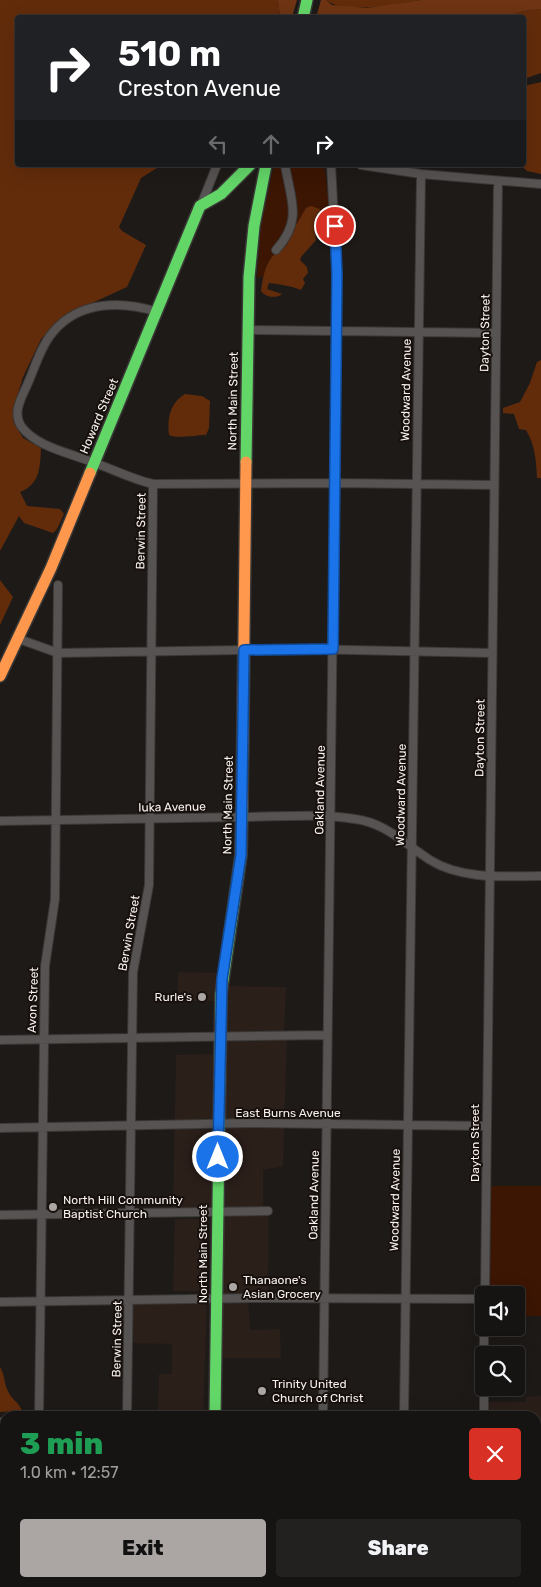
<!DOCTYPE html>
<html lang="en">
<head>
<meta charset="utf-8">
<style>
	:root { --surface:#161412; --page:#232120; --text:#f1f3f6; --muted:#9e9e9f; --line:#353332; --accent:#aba6a4 }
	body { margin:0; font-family:Rubik,sans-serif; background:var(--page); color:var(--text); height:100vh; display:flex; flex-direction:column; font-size:19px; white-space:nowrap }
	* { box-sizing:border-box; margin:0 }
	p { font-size:16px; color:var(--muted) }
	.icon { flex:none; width:28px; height:28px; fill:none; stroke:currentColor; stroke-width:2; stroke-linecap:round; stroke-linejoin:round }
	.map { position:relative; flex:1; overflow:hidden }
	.panel { position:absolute; left:0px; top:1411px; width:541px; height:176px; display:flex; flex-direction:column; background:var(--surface); border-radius:15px 15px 0 0; box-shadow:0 5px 20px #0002,0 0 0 1px var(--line) }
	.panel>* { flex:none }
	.banner { position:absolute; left:15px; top:15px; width:511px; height:152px; border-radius:5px; box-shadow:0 5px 20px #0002,0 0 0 1px var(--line); background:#202124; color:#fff; overflow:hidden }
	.buttons { position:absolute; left:475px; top:1286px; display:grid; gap:10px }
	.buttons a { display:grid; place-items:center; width:50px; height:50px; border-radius:5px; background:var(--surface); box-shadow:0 5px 20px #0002,0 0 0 1px var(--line); font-size:25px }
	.pin { position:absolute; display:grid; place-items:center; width:42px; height:42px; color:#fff; margin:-21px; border:2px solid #fff; border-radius:50%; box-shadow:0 1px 5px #0007 }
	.me { position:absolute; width:55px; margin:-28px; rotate:0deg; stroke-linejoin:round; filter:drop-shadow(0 0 4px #0008) }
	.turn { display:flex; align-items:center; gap:18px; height:105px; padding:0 20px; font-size:22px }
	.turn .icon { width:65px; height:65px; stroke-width:2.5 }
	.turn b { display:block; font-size:35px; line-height:42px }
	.lanes { display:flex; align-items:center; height:48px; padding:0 20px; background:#0003; justify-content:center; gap:25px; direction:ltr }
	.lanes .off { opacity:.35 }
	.round { display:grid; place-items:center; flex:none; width:52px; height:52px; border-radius:5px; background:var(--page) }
	.head { display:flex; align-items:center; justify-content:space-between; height:85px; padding:0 20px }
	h1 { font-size:30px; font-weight:800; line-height:38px; color:#1e9e55 }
	.action { display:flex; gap:10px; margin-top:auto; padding:10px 20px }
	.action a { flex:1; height:58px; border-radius:5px; background:var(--accent); color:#111; font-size:20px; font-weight:800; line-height:58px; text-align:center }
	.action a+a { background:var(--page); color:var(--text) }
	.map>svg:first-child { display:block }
	.built { fill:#2b1f1a }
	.green { fill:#3c1503 }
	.forest { fill:#622c0b }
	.water { fill:#6e3413 }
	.pier { fill:#1e1a18 }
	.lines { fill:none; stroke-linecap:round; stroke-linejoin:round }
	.street-casing { stroke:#3a3836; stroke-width:10 }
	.fast-casing { stroke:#3a3836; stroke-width:14 }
	.slow-casing { stroke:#3a3836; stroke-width:14 }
	.street { stroke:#565352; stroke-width:8 }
	.fast { stroke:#63d668; stroke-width:11 }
	.slow { stroke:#ff974d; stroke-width:11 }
	.route-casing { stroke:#114b97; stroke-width:12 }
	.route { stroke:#1a73e8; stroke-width:9 }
	.poi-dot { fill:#aba6a4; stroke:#17100d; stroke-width:2 }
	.labels { text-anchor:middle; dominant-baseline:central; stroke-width:4; stroke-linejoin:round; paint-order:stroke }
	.street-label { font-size:12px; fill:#f7f2ef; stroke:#17100d }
	.poi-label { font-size:12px; fill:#f7f2ef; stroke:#17100d; text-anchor:start }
</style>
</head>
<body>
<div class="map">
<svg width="541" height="1587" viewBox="0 0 541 1587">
	<rect width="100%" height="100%" fill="#1e1a18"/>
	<path class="built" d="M178 972 223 973 221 1001H178Z
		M223 986 286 987 284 1034 221 1035Z
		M220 1036H287L283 1166 263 1170V1207L269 1208 268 1298H248L250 1330 280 1329 281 1358H216L217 1211 173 1213 176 1055 219 1054Z
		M175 1219H201L203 1227 202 1289 199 1291H173Z
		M201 1301 207 1307 203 1414 202 1416H158L159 1374H172V1344L131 1343 132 1305 134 1303Z
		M541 1396V1437L536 1441V1416H487V1402H526V1397Z
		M541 1453V1503H536V1456Z
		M253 1582 274 1583 275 1587H287H253Z
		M384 1582H480V1587H378Z
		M168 1583H213V1587H168Z
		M330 1583V1582L356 1583 351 1587H330Z"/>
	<path class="green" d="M274 165H322L325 171 331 224 330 226 322 221 321 213 300 219C299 222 288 244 286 246 275 255 265 262 264 276L257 278 261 225Z
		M491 1186H541V1316H516V1295H490Z"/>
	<path class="forest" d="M0 0H278L280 17 18 18V165H156L157 168 141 178 119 227 122 231 146 245 127 287 68 314 41 339 23 377 13 410V421L23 438 41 448C40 468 40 484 20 492L27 506 60 509 64 514 57 529 53 533 24 523 19 516 0 551Z
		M326 0H421C397 3 346 16 326 0Z
		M541 9V73L524 79V18H499L524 11Z
		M541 82V174L527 171 521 165H524V86Z
		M311 206 320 209 322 221 327 223 330 230 329 232H315L316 240 301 257 300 260 307 267 308 273 303 279 305 283 301 290C291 286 280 284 269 283L267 289 282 294C276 299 265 297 261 291 264 269 267 256 287 245 292 231 299 220 306 208Z
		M541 360V478H537C536 460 535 445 526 430L519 429 514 414 503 413V408L520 402 530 383 537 362Z
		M185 394 202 396 210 401 209 428 206 435C195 435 177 439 169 435 167 418 170 403 185 394Z
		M0 580 13 597 0 625Z
		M0 1367C5 1375 4 1384 8 1391 11 1399 19 1402 22 1411L0 1412Z
		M0 1455 5 1479 0 1502Z
		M0 1526 5 1587H0Z
		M68 1583V1582L94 1583 93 1587H68Z"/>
	<path class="water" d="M278 0H326L332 5 366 8 421 0H541V9L524 11 499 18H280Z"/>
	<path class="pier" d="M297 0H321L316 18 292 17Z"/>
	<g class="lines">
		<defs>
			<path id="street" d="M361 165 421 174 541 184
				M201 205 217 165
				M276 250C303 220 291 201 285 165
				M158 312C122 301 80 300 53 332 41 346 35 367 28 383 22 397 12 412 21 426 36 447 70 453 92 462 113 469 131 479 153 484L335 483 494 485
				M248 330 496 333
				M19 639 58 653 304 649 492 653
				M0 821C81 820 161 818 242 817 279 817 318 813 355 819 386 823 405 844 430 860 462 880 505 876 541 876
				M0 1040 326 1035
				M0 1128 252 1123 486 1126
				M0 1215 268 1211
				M485 1295 498 181
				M0 1302 260 1298 484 1299
				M484 1355V1328
				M39 1416 45 966 55 899 58 585
				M127 1416 133 972 149 885 153 484
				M323 1416 337 274 331 165
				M404 1416 421 174
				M484 1416V1388
				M0 1422H5
				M36 1587V1582
				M125 1587V1582
				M321 1587V1582
				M484 1587V1582"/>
			<path id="fast" d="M303 18 307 0
				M246 462 249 277 254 226 266 165
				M90 473 200 206 221 194 250 165
				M215 1416 221 994 241 855 242 806
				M536 1451 541 1447
				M213 1582V1587"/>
			<path id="slow" d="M0 676 51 568 90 473
				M242 806 246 462
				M369 1587 374 1582"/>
		</defs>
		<use href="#street" class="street-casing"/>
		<use href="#fast" class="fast-casing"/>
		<use href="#slow" class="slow-casing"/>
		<use href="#street" class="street"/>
		<use href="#fast" class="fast"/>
		<use href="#slow" class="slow"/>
	</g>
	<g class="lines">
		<defs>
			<path id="route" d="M218 1157 222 979 241 855 244 650 333 649 337 274 335 226"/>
		</defs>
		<use href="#route" class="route-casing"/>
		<use href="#route" class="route"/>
	</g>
	<g class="poi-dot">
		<circle cx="202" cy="997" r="5"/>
		<circle cx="53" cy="1207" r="5"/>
		<circle cx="233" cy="1287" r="5"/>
		<circle cx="262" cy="1391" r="5"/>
	</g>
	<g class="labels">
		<g class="street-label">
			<text transform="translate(485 333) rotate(-89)">Dayton Street</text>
			<text transform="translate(406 390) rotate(-89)">Woodward Avenue</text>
			<text transform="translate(233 401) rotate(-89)">North Main Street</text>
			<text transform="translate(99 416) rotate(-67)">Howard Street</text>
			<text transform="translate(141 531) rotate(-89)">Berwin Street</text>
			<text transform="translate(480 738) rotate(-89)">Dayton Street</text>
			<text transform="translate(320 790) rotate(-89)">Oakland Avenue</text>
			<text transform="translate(401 795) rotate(-89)">Woodward Avenue</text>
			<text transform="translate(228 805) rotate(-89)">North Main Street</text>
			<text transform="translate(172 807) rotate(-1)">Iuka Avenue</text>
			<text transform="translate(129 933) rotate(-80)">Berwin Street</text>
			<text transform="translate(33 1000) rotate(-88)">Avon Street</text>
			<text x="288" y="1113">East Burns Avenue</text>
			<text transform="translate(475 1143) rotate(-90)">Dayton Street</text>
			<text transform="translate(314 1195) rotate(-89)">Oakland Avenue</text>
			<text transform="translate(395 1200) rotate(-89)">Woodward Avenue</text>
			<text transform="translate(203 1254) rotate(-90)">North Main Street</text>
			<text transform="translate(117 1339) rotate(-89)">Berwin Street</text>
		</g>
		<g class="poi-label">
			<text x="192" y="997" text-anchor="end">Rurle's</text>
			<text x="63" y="1200">North Hill Community<tspan x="63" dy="14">Baptist Church</tspan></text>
			<text x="243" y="1280">Thanaone's<tspan x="243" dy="14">Asian Grocery</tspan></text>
			<text x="272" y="1384">Trinity United<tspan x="272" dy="14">Church of Christ</tspan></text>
		</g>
	</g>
</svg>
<div class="buttons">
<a><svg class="icon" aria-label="sound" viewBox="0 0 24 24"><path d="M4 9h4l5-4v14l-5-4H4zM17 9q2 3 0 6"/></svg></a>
<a><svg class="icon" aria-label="search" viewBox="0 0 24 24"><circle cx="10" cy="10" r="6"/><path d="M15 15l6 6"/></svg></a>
</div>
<div class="pin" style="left:335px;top:226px;background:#d93025"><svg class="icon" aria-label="arrive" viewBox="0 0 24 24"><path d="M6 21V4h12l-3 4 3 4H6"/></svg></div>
<svg class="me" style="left:218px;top:1157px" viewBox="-20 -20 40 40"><circle r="17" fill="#1a73e8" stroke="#fff" stroke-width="3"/><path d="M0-11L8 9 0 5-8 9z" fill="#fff"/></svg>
<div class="banner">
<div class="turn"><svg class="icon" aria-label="right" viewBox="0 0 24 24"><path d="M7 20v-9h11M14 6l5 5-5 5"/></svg><div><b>510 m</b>Creston Avenue</div></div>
<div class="lanes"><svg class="icon off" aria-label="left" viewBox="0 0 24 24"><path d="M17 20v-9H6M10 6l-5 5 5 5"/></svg><svg class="icon off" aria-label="ahead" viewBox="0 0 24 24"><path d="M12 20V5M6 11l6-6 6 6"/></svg><svg class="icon" aria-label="right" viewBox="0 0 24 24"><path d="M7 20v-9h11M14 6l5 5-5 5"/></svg></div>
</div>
<section class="panel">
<div class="head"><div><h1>3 min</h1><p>1.0 km · 12:57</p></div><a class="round" style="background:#d93025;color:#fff"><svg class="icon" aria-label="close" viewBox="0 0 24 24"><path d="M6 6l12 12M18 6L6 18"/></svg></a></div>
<div class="action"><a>Exit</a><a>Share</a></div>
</section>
</div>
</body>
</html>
